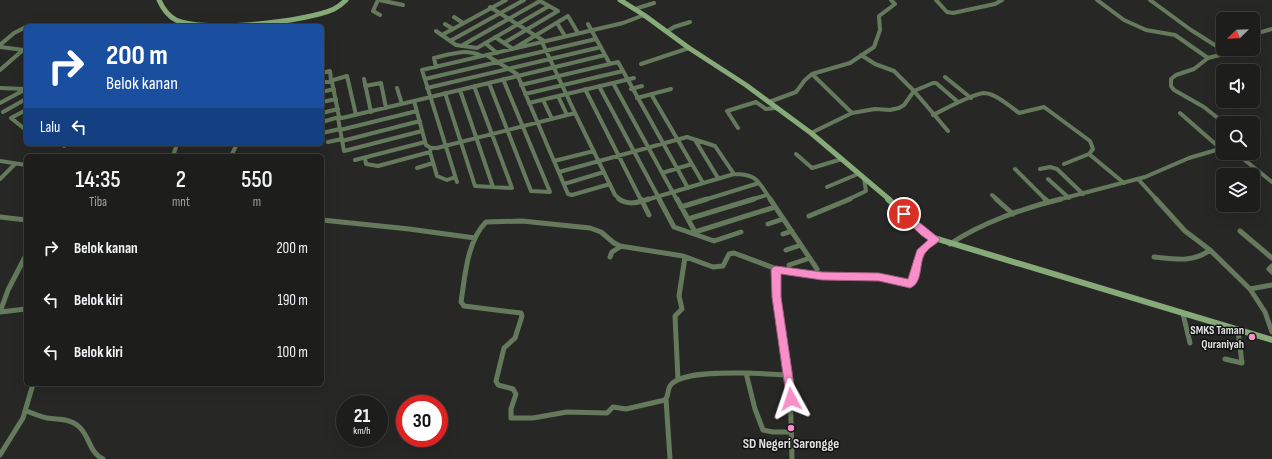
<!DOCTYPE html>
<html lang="id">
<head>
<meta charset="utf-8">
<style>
	:root { --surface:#1d1e1c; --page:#2a2b29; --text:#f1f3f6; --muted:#a0a2a3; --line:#3b3c3b }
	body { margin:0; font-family:"Sofia Sans Condensed",sans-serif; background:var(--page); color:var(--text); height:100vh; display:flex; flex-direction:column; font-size:15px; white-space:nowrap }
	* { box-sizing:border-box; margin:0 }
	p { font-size:13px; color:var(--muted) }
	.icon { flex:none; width:22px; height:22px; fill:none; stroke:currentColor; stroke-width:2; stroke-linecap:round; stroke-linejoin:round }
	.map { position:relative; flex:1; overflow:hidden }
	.details { position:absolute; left:24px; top:154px; width:300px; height:232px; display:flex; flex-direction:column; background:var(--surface); border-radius:6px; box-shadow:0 4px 16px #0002,0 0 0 1px var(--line) }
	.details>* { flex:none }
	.guide { position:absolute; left:24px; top:24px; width:300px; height:122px; border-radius:6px; box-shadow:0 4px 16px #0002,0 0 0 1px var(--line); background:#1a4fa0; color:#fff; overflow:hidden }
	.needle { width:26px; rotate:247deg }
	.controls { position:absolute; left:1216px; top:12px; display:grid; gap:8px }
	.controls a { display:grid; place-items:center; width:44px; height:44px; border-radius:6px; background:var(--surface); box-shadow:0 4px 16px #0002,0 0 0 1px var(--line); font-size:20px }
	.speed { position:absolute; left:336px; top:395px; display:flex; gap:8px; font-size:20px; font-weight:700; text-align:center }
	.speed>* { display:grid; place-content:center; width:52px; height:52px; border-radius:50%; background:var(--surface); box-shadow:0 4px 16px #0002,0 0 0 1px var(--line); line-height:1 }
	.speed small { font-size:10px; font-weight:400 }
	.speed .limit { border:6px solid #d22; background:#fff; color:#111 }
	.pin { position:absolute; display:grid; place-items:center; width:34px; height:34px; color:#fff; margin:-17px; border:2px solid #fff; border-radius:50%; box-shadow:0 1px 4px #0007 }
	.me { position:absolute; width:44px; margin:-22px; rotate:355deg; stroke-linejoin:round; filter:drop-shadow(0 0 3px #0008) }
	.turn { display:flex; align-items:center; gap:14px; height:84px; padding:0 16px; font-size:18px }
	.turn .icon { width:52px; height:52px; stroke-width:2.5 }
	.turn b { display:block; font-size:28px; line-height:34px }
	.then { display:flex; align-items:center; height:38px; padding:0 16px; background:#0003; gap:8px; font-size:15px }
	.eta { display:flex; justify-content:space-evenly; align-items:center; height:68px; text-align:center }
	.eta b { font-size:24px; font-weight:600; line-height:28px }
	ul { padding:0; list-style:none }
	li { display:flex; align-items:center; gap:12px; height:52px; padding:0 16px }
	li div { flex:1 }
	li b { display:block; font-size:15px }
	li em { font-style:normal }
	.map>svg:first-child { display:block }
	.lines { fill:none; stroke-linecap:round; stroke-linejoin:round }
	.street-far1 { stroke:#657a5c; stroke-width:4 }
	.street { stroke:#657a5c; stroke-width:5 }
	.secondary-far1 { stroke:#87aa79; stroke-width:5 }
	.secondary { stroke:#87aa79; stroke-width:6 }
	.route { fill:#f98fc9; stroke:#a25d83 }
	.poi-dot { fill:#f98fc9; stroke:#101110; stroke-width:1.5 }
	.labels { text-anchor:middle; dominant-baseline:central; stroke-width:3; stroke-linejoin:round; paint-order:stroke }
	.poi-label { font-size:12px; font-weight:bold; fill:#dfe0df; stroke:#101110; text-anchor:end }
	.near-poi-label { font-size:14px; font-weight:bold; fill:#dfe0df; stroke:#101110 }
</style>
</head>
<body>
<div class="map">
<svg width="1272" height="459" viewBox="0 0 1272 459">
	<rect width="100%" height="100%" fill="#272826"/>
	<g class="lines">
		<path class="street-far1" d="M378 0 373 11 380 15
			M379 0 403 5
			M936 0 947 12 953 13 995 4 1002 0
			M1097 0 1124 20 1146 30 1175 35 1208 58
			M1150 0 1191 30 1229 54
			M490 7 544 41
			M635 9 654 3
			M454 17 463 23
			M557 23 565 36
			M445 24 453 29
			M588 24 610 64
			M436 31 456 45 477 48 549 6
			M668 31 674 27 690 22
			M442 35 506 0
			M495 37 513 49 568 16 578 33
			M450 41 524 0
			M485 43 497 53
			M0 45 14 33 26 27
			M1253 45 1258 41V33L1272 29
			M461 46 540 1 558 11 504 43
			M0 47 24 50
			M486 55 517 74 568 194 572 195 610 184
			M861 55 875 64 894 71 914 91 948 131
			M641 64 689 48
			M436 67 434 58C451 54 465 48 482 56
			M0 70 23 50
			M322 73 330 71 331 80
			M812 74 852 113
			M945 77 971 98
			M364 79 371 112
			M425 79 596 39
			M330 81 347 76 356 115
			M322 82H332L339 117 342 118 414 101 426 145 431 148H437L575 113 542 42 623 23 644 15
			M489 83 531 191 550 192 503 79
			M613 83 677 200
			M521 85 618 62 688 188
			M365 86 381 83 386 108
			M599 86 660 200
			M0 88 25 89
			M397 88 402 104
			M427 88 601 47
			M585 89 641 200
			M631 89 642 86
			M460 90 493 187
			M322 92 334 89
			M445 93 475 186 512 188 474 86
			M525 94 623 71
			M651 94 703 183
			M558 96 567 115
			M637 98 671 89
			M543 100 552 119
			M414 101 605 55
			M322 102 336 99
			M769 102 796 92 805 80 812 74 850 63 874 47 880 30 879 16 895 4 891 0
			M0 103 26 89
			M529 103 634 78
			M26 110 11 118 26 130
			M3 112 26 99
			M322 113 338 109
			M575 113 615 195 621 200
			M1180 113 1220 148
			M933 115C945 109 972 94 984 93 995 93 1011 107 1019 113L1044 107 1090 141 1093 149 1089 154 1124 183
			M338 118 344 151 422 131
			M322 122 339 117
			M1224 123 1204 107 1174 90 1171 86V79L1176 75 1194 69 1208 58 1243 49
			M738 128 727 111 756 102 766 109 776 108
			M340 130 417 111
			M322 133 340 129
			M811 133 852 113 875 109 890 110 899 108 904 105 914 91 933 83H936L958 102
			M695 140 718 178
			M342 141 420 121
			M328 142 342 139
			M43 144H47
			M64 146 67 144
			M430 152 437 176 447 180 455 177
			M1236 153 1272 182
			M796 154 812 168 842 159
			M173 156 177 144
			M231 156 237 144
			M365 158 366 164 378 166 430 152 431 148
			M355 160 425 142
			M0 161 26 165
			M554 161 594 151
			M1064 164 1089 154
			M417 168 433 163
			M1015 169 1046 200
			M1040 169 1050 167 1057 169 1083 194
			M559 172 687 137 715 146 734 174
			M662 173 692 164
			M0 179 15 164
			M1048 179 1069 198
			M1138 179 1157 200
			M457 182 422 70 542 42
			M564 184 604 172
			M827 187 858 174
			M992 195 998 200
			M646 200 734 174C758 174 758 182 771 200
			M704 200 759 183
			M750 200 767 195
			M847 200 866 191 864 179
			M1057 200 1145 177 1189 158 1223 148"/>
		<path class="street" d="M619 199C629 206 639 202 649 199
			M641 199 649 215
			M659 199 674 227 714 241 741 232
			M677 199 695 232 775 207
			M770 199 817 269
			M996 199 1013 214
			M1045 199 1048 202
			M1156 199 1185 231 1210 250 1250 289 1265 312 1272 332
			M681 207 707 199
			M809 216 850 199
			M0 217 26 220
			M688 219 754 199
			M322 220 409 229 475 238
			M768 224 783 219
			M1240 231 1272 258
			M783 234 792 231
			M950 244C979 224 1026 207 1061 199
			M786 250 801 245
			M610 257 612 252 620 247
			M1154 257C1174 259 1193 263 1210 250
			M789 265 810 258
			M1272 266 1269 269 1272 272
			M776 270 778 314 790 385 792 459
			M1250 289 1272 285
			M0 312 8 290 26 255
			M0 312 26 309
			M1183 314 1190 343
			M1225 359 1242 363 1238 330
			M746 373 788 375
			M678 380 675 316 682 309 679 296 685 257
			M666 399 670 459
			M26 411C33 413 40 417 47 418 57 420 68 418 77 425 90 434 88 452 103 459
			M790 432H773L763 430 755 409 746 373C730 373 679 371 670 386 667 391 669 396 665 400L626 409 613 407 607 413 567 412 533 418H511V409L516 394 513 389 498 385 496 381 504 348 515 338 522 316 521 313 464 306 461 302C465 276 467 241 486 222L522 221 590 228 601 232 614 243 620 246 683 256 713 267 723 266 729 254 734 253 782 271 837 277H879L907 284H910L912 281 921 250 935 239
			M0 455 23 418 33 384"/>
		<path class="secondary-far1" d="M159 0C163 9 168 16 176 20 204 33 306 22 334 9 338 7 342 4 346 0
			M620 0 644 15 689 48 746 85 811 133 890 200"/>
		<path class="secondary" d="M888 199 922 231 931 237 1272 340"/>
	</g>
	<path class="route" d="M904 210 940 239C937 245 930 246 926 252 918 261 924 283 910 288L879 281 822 280 781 274V297L796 399 794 402 791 404 787 402 772 297 771 270 773 267 776 266 822 272 879 273 908 279 917 250 928 240 921 235 901 216 900 214 901 211Z"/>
	<g class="poi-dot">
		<circle cx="1252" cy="337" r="4"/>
		<circle cx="791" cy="428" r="4"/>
	</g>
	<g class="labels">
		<g class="poi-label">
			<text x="1244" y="330">SMKS Taman<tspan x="1244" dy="14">Quraniyah</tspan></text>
		</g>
		<g class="near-poi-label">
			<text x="791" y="443">SD Negeri Sarongge</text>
		</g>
	</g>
</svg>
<div class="controls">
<a><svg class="needle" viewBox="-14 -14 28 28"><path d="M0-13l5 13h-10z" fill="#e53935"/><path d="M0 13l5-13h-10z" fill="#a0a2a3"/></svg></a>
<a><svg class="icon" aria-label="sound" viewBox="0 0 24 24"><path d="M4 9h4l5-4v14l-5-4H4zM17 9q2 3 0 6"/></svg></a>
<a><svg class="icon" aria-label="search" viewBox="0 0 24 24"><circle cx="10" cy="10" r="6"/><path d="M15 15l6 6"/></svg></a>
<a><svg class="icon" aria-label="layers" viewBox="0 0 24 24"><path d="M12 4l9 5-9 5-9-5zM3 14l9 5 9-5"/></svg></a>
</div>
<div class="speed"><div>21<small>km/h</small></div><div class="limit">30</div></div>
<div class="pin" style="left:904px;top:214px;background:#d93025"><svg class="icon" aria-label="arrive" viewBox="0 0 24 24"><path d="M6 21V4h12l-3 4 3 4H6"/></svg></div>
<svg class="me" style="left:791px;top:399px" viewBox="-20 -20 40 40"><path d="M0-17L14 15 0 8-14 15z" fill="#f98fc9" stroke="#fff" stroke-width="4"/></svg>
<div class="guide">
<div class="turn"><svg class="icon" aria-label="right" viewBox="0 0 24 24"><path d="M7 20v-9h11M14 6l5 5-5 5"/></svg><div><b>200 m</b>Belok kanan</div></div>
<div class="then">Lalu<svg class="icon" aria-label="left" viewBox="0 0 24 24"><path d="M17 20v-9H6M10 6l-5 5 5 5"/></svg></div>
</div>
<section class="details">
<div class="eta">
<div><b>14:35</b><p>Tiba</p></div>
<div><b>2</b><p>mnt</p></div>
<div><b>550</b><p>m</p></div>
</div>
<ul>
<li><svg class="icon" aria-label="right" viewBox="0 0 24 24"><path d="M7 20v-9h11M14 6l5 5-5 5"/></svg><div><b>Belok kanan</b></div><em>200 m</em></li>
<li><svg class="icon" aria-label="left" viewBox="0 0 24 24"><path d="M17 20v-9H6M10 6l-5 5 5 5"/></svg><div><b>Belok kiri</b></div><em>190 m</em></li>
<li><svg class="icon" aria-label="left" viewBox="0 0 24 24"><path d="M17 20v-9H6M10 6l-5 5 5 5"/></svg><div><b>Belok kiri</b></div><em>100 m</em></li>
</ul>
</section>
</div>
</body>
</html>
